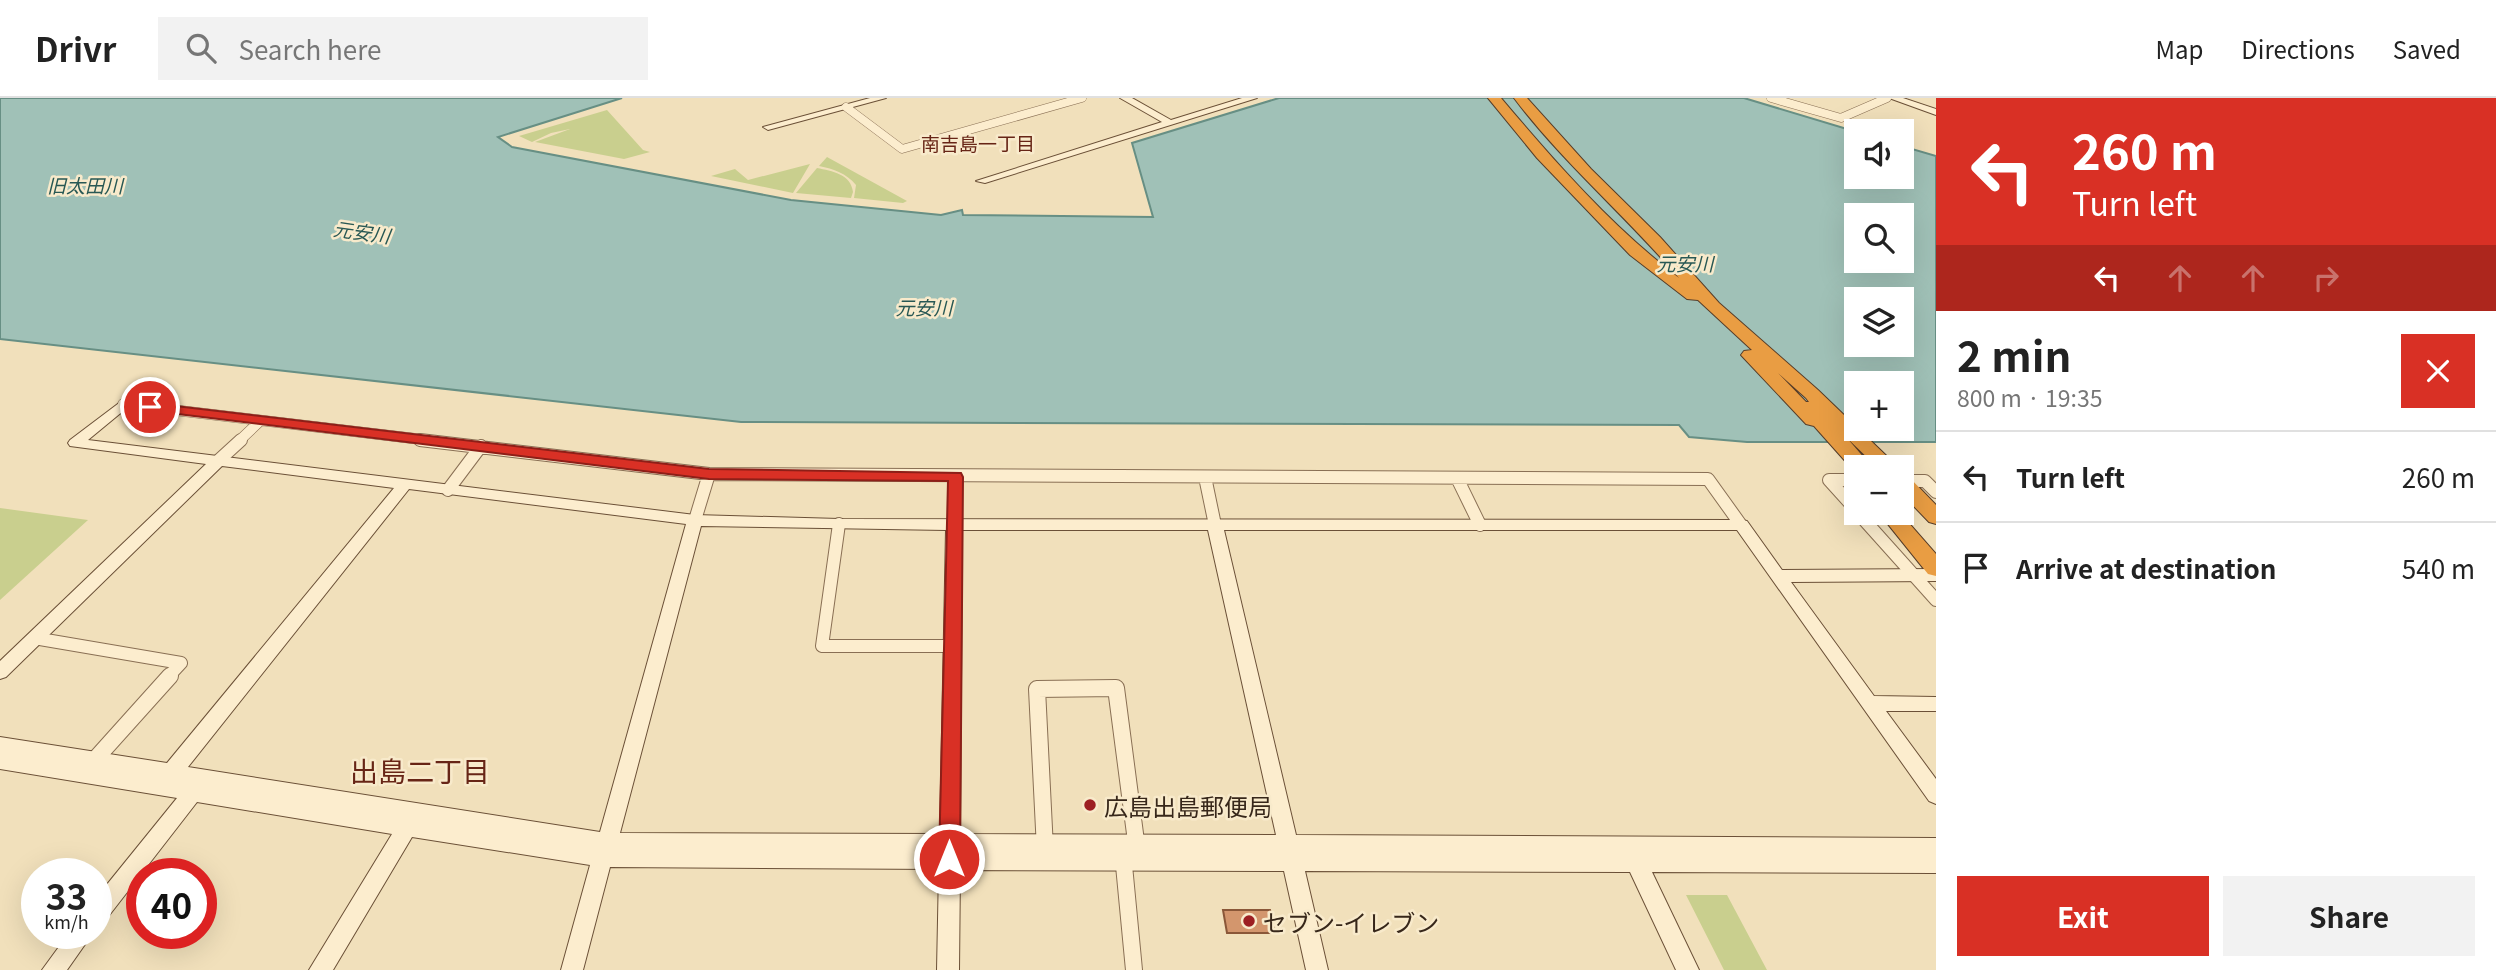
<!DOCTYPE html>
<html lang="en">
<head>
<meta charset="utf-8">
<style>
	:root { --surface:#fff; --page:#f2f2f2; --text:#222; --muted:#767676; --line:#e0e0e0; --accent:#d93025 }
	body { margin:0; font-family:Georgia,"Noto Sans JP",serif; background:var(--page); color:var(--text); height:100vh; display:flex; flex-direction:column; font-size:26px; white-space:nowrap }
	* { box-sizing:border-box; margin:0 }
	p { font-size:23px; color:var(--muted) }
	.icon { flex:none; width:38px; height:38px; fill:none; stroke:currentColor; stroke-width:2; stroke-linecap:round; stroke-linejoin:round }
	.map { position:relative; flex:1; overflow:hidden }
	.details { display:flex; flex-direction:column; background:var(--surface); width:560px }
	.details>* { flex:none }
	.guide { background:#d93025; color:#fff; overflow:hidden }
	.fabs { position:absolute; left:1844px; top:21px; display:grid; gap:14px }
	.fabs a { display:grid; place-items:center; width:70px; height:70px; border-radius:0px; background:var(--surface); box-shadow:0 7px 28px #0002; font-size:35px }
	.speed { position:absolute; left:21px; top:760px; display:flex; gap:14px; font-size:35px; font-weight:700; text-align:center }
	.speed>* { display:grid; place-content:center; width:91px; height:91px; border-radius:50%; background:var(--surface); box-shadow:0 7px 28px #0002; line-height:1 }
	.speed small { font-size:18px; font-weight:400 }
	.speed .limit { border:10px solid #d22; background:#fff; color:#111 }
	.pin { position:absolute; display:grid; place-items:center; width:60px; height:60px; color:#fff; margin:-30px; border:4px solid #fff; border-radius:50%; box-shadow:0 2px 7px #0007 }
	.me { position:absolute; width:77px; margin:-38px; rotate:0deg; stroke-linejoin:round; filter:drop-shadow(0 0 5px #0008) }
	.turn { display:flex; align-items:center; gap:24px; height:147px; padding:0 21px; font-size:32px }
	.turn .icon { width:91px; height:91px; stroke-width:2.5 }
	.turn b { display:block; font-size:49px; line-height:60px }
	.lanes { display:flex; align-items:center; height:66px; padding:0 21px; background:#0003; justify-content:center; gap:35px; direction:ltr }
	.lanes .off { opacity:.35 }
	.round { display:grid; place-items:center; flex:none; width:74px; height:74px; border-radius:0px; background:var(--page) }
	.head { display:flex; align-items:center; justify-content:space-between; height:119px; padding:0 21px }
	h1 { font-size:42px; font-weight:700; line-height:52px }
	.button { display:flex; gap:14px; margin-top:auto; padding:14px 21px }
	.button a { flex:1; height:80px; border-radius:0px; background:var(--accent); color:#fff; font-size:28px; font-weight:700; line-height:80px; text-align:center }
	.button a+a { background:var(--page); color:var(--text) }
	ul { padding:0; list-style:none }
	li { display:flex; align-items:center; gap:21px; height:91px; padding:0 21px; border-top:2px solid var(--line) }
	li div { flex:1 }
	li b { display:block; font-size:26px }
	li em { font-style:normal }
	header { display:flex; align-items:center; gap:42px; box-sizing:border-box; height:98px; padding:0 35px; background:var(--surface); border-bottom:2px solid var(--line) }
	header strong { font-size:33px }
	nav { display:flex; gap:38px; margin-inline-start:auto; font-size:24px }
	.search { width:490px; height:63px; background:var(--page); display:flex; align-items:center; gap:18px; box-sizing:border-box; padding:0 24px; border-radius:0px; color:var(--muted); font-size:26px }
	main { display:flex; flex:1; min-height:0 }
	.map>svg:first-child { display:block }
	.green { fill:#c9cf8e }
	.water { fill:#a0c1b7; stroke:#678f84; stroke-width:2; fill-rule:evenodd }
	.building { fill:#d3966d; stroke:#8a5738; stroke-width:2 }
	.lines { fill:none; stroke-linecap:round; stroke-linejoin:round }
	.street-far3-casing { stroke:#896f54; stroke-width:9 }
	.street-far2-casing { stroke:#896f54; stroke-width:11 }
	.street-far1-casing { stroke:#896f54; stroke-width:14 }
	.street-casing { stroke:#896f54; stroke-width:18 }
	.secondary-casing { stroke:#6b5037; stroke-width:2 }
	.highway-casing { stroke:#563d29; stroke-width:2 }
	.street-far3 { stroke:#fcedce; stroke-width:8 }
	.street-far2 { stroke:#fcedce; stroke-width:10 }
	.street-far1 { stroke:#fcedce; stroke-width:12 }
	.street { stroke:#fcedce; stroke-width:16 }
	.secondary { fill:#fcedce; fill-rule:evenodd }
	.highway { fill:#e99d43; fill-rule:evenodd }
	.route { fill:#d93025; stroke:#8d1f18; stroke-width:2 }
	.poi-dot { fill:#9d1f22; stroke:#f8eacb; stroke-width:2.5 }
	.labels { text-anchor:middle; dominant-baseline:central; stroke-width:5; stroke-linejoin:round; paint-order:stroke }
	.far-neighbourhood-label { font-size:19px; fill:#672516; stroke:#f8eacb }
	.far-water-label { font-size:19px; font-style:italic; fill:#285854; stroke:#f8eacb }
	.near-poi-label { font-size:24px; fill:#37271a; stroke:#f8eacb; text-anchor:start }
	.near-neighbourhood-label { font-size:28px; fill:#672516; stroke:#f8eacb }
</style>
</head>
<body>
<header>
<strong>Drivr</strong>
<div class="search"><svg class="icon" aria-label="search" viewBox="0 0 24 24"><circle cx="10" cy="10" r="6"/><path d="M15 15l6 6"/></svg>Search here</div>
<nav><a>Map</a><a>Directions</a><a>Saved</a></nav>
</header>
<main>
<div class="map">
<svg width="1936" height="872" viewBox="0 0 1936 872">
	<rect width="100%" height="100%" fill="#f1e0bb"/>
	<path class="green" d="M607 12 643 52 650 54 624 61 535 44 570 31 551 35 532 44 519 38Z
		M827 59 907 103 903 105 854 100 856 87C846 75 834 71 819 68Z
		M810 66 793 95 711 78 735 71 748 82Z
		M817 70C832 73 851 76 853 94L851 100 796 95Z
		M0 410 88 422 0 502Z
		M1686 797H1727L1767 872H1724Z"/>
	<path class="water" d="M0 0H622L498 39 512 49 791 102 941 117 962 112 963 117 1153 119 1132 45 1279 0H1744L1857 34V79H1902V48L1936 58V344H1747L1689 339 1679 327 741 324 0 241ZM1857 117H1902V163H1857ZM1857 201H1902V247H1857ZM1857 285H1902V331H1857Z"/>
	<path class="building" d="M1223 812H1270L1275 835H1227Z"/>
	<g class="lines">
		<defs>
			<path id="street-far3" d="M1771 0 1841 20 1887 0
				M846 9 902 51 1082 0"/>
			<path id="street-far2" d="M123 306 435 343
				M239 343 260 323"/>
			<path id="street-far1" d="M420 342 709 376 1708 381 1741 427
				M218 363 241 342
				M1205 379 1215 427
				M1457 380 1480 427
				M1857 382H1829L1857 413
				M1902 383H1925L1936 394
				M448 392 481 348
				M1858 415 1936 502
				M695 422 709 376
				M839 426 822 548H951
				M954 426 955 378
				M34 540 181 565 168 579"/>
			<path id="street" d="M90 667 170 578
				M1045 751 1037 591 1116 590 1137 751
				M1123 757 1134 872"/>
			<path id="secondary" d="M870 0H886L768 32 763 29Z
				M1120 0H1132L1171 22 1242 0H1257L985 85 976 83 1162 24Z
				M1889 0H1903L1936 11V17Z
				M123 302 130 306 128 309 88 342 695 417 839 421 1741 422 1747 423 1782 472 1936 471V483L1791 484 1874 598 1936 599V613H1886L1936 681V706L1929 703 1737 432H1224L1296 737 1936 740V775L1652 774 1699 872H1676L1630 774 1305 773 1328 872H1306L1284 773 960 772 959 872H937L939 771 610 769 583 872H561L590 767 412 739 333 872H309L392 736 197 704 104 824 96 827V800L177 700 0 671V639L167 665 394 390 222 368 6 579 0 581V563L206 366 70 348 68 345 70 342ZM409 391 686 426 600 734 188 669ZM701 428 946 432 940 736 620 735ZM962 432H1208L1276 737 960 736Z
				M69 835H93L67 872H42Z"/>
			<path id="highway" d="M1488 0H1501C1555 64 1612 129 1679 180 1626 118 1563 65 1514 0H1527L1591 71 1660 139 1719 205 1818 292 1898 369H1877L1847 340 1872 369H1857L1855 374 1814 328 1806 326 1741 257 1744 253 1752 252 1698 202 1687 201 1630 157 1537 60ZM1778 275 1806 300 1809 304H1806Z
				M1902 377 1909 379 1936 407V426L1929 424 1902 396Z
				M1879 415H1900L1936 456V478L1928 476Z"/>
		</defs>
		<use href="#street-far3" class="street-far3-casing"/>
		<use href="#street-far2" class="street-far2-casing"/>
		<use href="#street-far1" class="street-far1-casing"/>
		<use href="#street" class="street-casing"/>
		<use href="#secondary" class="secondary-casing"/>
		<use href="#highway" class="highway-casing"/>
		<use href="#street-far3" class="street-far3"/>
		<use href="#street-far2" class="street-far2"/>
		<use href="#street-far1" class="street-far1"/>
		<use href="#street" class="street"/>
		<use href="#secondary" class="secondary"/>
		<use href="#highway" class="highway"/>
	</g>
	<path class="route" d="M150 305 709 371 961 375 963 379 960 761 957 768 949 771 942 768 939 761 948 383 709 381 145 312 143 309Z"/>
	<g class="poi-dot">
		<circle cx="1090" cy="707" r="7"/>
		<circle cx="1249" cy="823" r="7"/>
	</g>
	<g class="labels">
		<g class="far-neighbourhood-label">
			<text x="978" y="44">南吉島一丁目</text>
		</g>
		<g class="far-water-label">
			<text x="85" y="86">旧太田川</text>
			<text transform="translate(362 133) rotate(8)">元安川</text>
			<text x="1685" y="164">元安川</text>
			<text x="924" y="208">元安川</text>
		</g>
		<g class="near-poi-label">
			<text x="1104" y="707">広島出島郵便局</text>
			<text x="1263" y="823">セブン-イレブン</text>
		</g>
		<g class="near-neighbourhood-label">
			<text x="420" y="672">出島二丁目</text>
		</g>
	</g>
</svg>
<div class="fabs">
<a><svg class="icon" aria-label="sound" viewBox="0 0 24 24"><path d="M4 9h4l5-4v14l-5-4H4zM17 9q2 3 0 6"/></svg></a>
<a><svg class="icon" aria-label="search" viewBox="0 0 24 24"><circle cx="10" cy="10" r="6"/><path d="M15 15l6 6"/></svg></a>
<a><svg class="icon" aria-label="layers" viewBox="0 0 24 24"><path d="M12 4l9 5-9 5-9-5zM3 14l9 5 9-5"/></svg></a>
<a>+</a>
<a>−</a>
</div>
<div class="speed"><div>33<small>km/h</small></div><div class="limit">40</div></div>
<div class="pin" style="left:150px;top:309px;background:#d93025"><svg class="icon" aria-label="arrive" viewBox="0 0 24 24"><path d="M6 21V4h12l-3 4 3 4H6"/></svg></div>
<svg class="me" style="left:949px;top:761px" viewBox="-20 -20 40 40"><circle r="17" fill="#d93025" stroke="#fff" stroke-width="3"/><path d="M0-11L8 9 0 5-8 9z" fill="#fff"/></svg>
</div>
<section class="details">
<div class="guide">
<div class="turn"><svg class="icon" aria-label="left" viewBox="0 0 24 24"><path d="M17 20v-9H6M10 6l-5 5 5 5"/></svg><div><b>260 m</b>Turn left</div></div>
<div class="lanes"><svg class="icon" aria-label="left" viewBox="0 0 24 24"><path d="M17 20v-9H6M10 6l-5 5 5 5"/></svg><svg class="icon off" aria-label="ahead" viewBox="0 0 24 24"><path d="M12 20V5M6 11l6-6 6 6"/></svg><svg class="icon off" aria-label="ahead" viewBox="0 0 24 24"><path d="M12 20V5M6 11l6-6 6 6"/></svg><svg class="icon off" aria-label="right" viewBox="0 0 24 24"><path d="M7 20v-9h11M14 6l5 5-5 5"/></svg></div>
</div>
<div class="head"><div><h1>2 min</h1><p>800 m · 19:35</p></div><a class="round" style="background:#d93025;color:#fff"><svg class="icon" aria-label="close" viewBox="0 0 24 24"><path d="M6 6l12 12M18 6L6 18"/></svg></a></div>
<ul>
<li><svg class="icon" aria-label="left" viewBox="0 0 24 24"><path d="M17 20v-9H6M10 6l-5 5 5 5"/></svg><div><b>Turn left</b></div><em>260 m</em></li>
<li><svg class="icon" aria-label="arrive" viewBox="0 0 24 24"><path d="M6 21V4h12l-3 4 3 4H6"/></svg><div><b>Arrive at destination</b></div><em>540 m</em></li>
</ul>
<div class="button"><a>Exit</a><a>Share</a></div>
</section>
</main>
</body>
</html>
